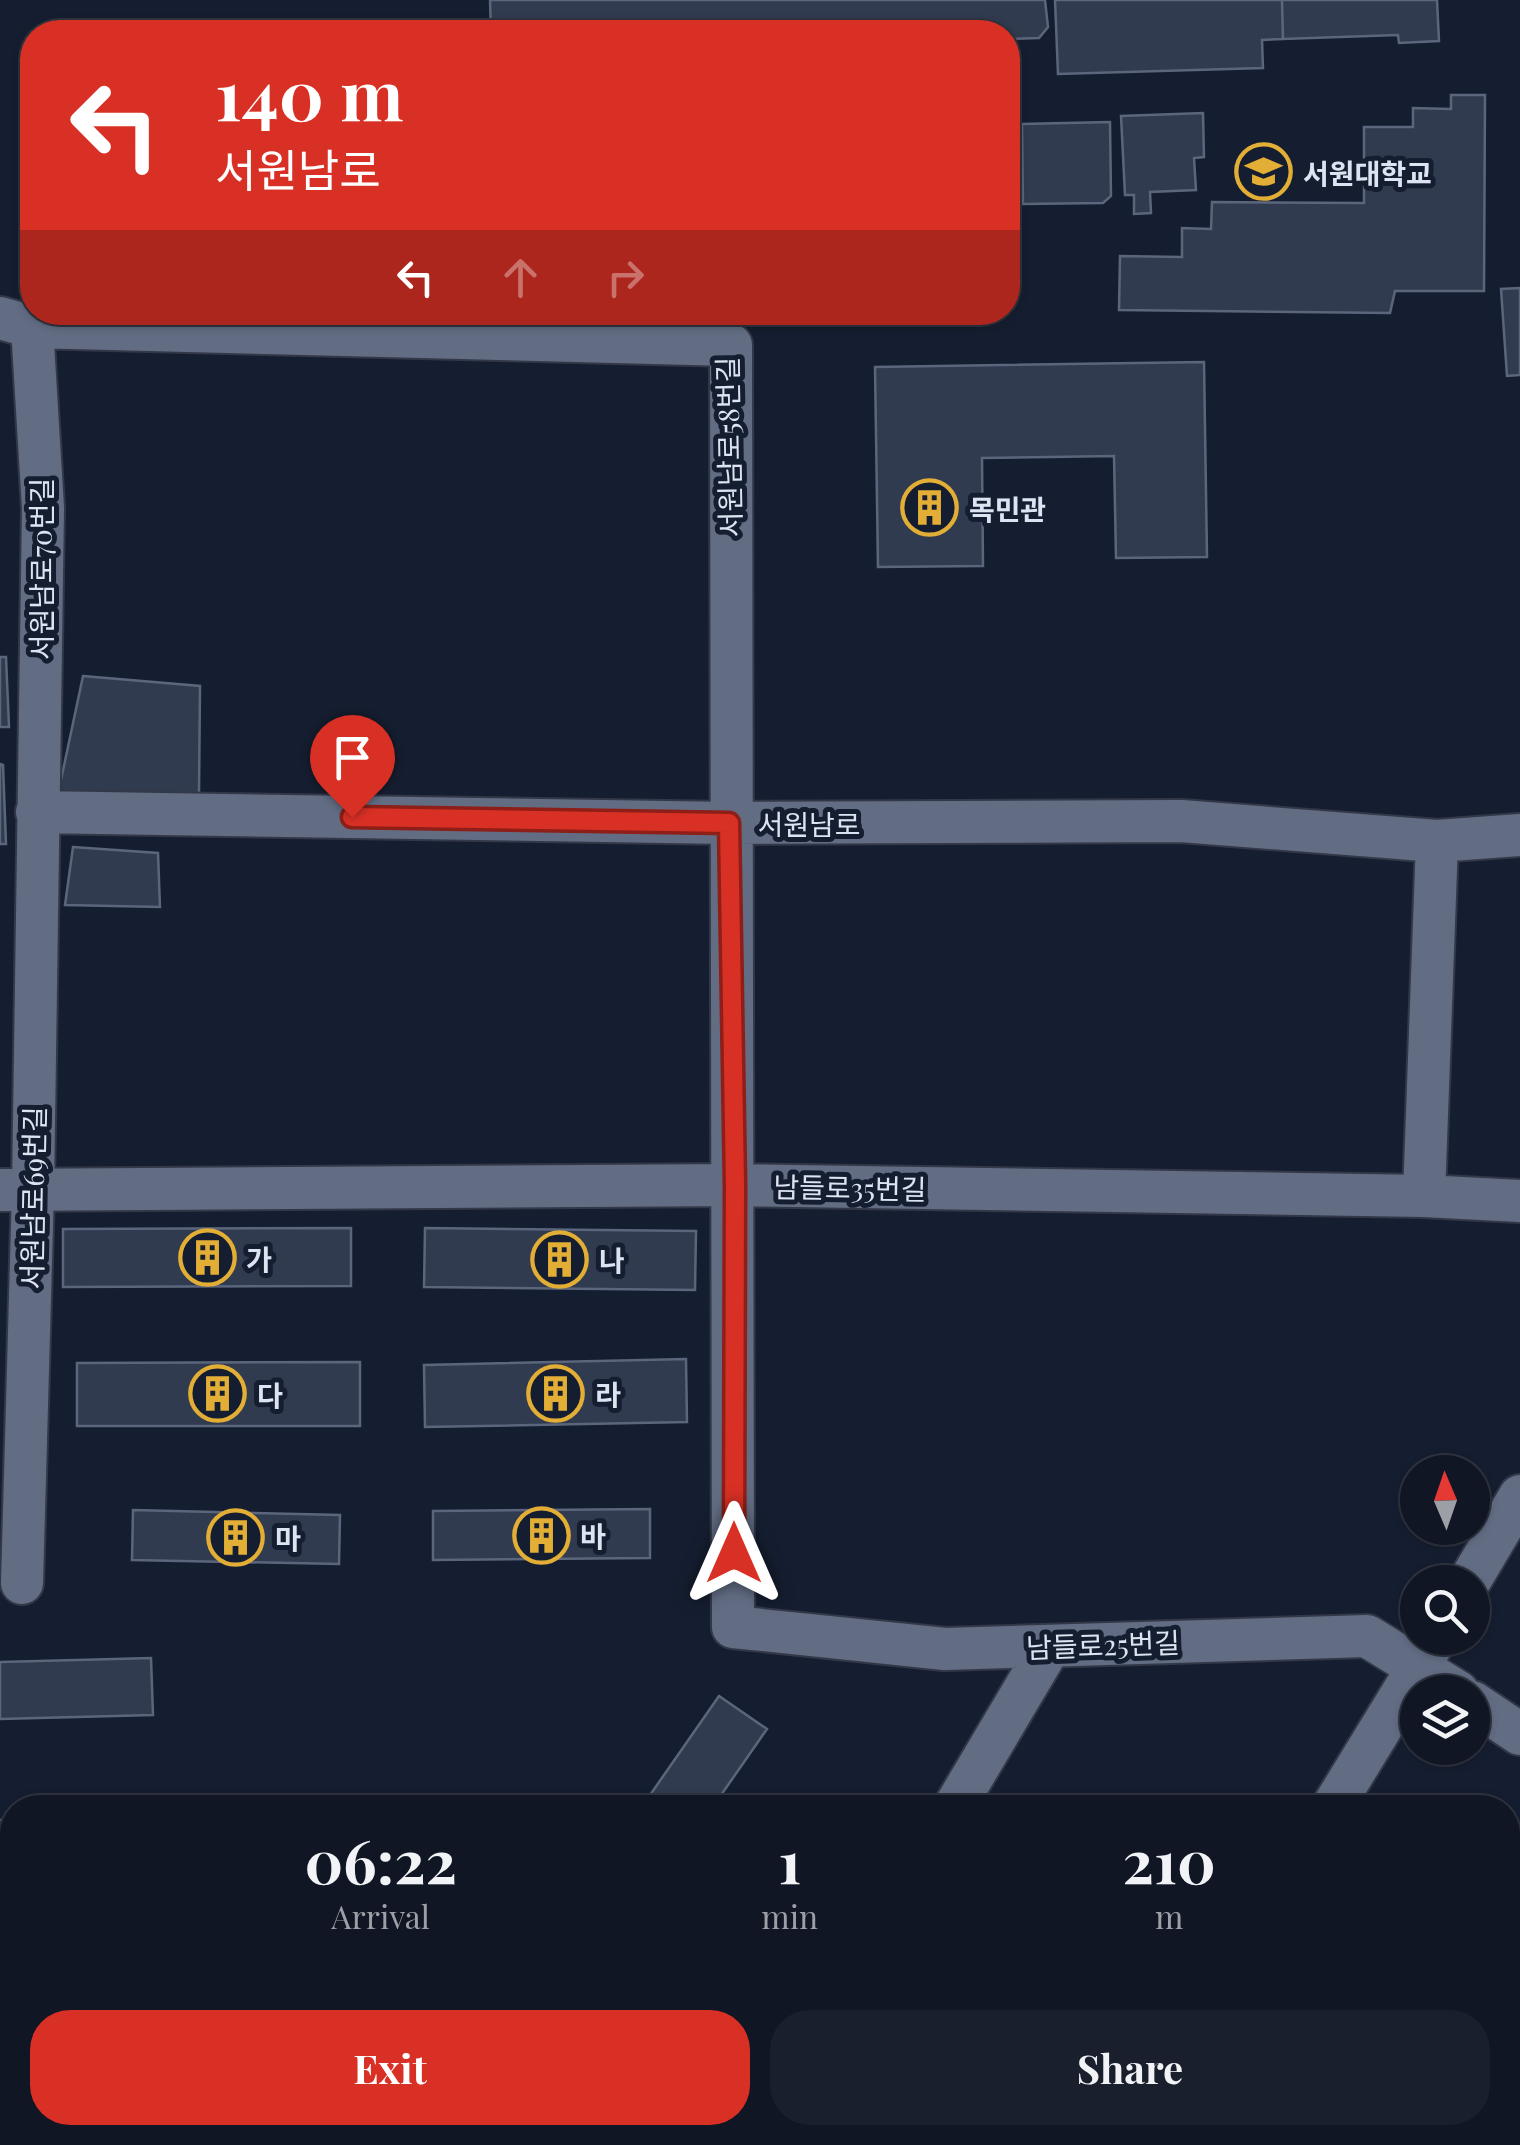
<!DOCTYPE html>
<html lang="en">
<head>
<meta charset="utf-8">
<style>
	:root { --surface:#101624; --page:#191f2c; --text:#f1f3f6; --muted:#9c9fa6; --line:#303541; --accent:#d93025 }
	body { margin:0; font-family:"Playfair Display","Noto Sans KR",serif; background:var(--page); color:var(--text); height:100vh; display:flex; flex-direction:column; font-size:38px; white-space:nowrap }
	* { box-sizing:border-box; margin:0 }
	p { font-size:32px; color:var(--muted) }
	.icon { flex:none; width:55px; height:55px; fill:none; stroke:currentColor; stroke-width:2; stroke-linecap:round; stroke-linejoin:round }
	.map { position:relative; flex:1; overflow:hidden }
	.details { position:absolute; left:0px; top:1795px; width:1520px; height:350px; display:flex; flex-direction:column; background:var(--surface); border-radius:40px 40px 0 0; box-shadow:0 2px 8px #0004,0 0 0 2px var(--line) }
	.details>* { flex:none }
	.hud { position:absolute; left:20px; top:20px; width:1000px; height:305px; border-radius:40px; box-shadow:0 2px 8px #0004,0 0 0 2px var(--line); background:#d93025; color:#fff; overflow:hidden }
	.needle { width:65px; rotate:358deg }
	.controls { position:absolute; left:1400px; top:1455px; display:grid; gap:20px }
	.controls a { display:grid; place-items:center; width:90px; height:90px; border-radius:50%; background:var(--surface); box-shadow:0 2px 8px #0004,0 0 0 2px var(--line); font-size:50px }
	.pin { position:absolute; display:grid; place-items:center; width:85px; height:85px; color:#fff; margin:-102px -42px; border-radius:50% 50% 50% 0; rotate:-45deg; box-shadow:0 0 10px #0007 }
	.pin .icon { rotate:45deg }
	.me { position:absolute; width:110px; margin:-55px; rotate:0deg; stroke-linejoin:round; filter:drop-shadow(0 0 8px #0008) }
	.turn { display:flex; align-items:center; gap:35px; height:210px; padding:0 30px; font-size:45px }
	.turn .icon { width:130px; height:130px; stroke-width:2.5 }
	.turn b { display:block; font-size:70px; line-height:85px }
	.lanes { display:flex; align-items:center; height:95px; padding:0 30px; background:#0003; justify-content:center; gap:50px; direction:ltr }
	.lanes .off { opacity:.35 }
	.eta { display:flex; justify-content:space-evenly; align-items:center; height:170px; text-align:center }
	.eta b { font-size:60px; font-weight:700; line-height:70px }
	.action { display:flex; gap:20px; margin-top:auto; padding:20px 30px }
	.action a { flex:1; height:115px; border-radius:40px; background:var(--accent); color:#fff; font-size:40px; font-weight:700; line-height:115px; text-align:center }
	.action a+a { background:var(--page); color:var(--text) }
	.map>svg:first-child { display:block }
	.building { fill:#313b4f; stroke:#5b667c; stroke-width:2.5 }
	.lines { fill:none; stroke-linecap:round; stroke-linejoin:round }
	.minor-casing { stroke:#333848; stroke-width:46 }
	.minor { stroke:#626d84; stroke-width:42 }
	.route-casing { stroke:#8d1f18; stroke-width:25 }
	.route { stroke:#d93025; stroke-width:18 }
	.labels { text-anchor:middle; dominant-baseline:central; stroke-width:10; stroke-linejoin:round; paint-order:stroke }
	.poi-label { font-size:28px; font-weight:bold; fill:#dde4f1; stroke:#151e30; text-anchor:start }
	.street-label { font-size:28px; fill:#dde4f1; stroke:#151e30 }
</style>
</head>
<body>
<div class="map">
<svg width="1520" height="2145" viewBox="0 0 1520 2145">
	<rect width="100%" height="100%" fill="#151e30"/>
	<path class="building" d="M490 0H1045L1048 27 1039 38 1008 39V32H491Z
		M1055 0H1282L1283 39 1262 40 1263 68 1058 74Z
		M1282 0H1437L1439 41 1399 43 1398 35 1283 39Z
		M1451 95H1485L1484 291H1395L1390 313 1119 310 1120 256 1182 257V228L1211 229 1212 202 1364 203V127H1413V108L1451 109Z
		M1203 113 1204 157 1194 158 1196 190 1150 192 1151 213 1134 214V195H1125L1121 116Z
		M1110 122 1111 196 1103 203 1023 204 1022 124Z
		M1520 288V375L1507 376 1501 289Z
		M1204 362 1207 557 1116 558 1114 456 982 458 983 566 878 567 875 367Z
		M0 657H6L9 727H0Z
		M83 676 200 686 199 794H58Z
		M0 764 3 765 6 844H0Z
		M73 847 158 853 160 907 65 905Z
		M351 1228V1286L63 1287V1229Z
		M425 1228 696 1231 695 1290 424 1287Z
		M686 1359 687 1422 425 1427 424 1365Z
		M360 1362V1426H77V1363Z
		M650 1509V1558L433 1560V1511Z
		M133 1510 340 1515 339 1564 132 1560Z
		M151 1658 153 1715 0 1719V1662Z
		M719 1696 767 1729 712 1808H641Z
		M12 1819V1880H0V1820Z
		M12 1962V2022H0V1963Z
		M12 2124V2132H264L265 2145H6L5 2125Z"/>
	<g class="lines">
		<defs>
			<path id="minor" d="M0 318 32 327 731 345 733 1627 945 1649 1367 1636 1458 1692
				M37 812 729 823 1181 821 1437 841 1520 835
				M0 1190 735 1185 1424 1196 1520 1201
				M1424 1196 1437 841
				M1469 1582 1520 1496
				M22 1583 33 1190 43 508 32 327
				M1472 1702 1520 1734
				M954 1808 1050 1646
				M1332 1808 1436 1638
				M1124 2145 1132 2132"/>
		</defs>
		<use href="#minor" class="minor-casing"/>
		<use href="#minor" class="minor"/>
	</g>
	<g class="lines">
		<defs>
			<path id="route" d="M352 817 729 823 735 1185 734 1553"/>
		</defs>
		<use href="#route" class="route-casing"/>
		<use href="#route" class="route"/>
	</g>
	<defs>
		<symbol id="university-ring" viewBox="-11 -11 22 22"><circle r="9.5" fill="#151e30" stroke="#e3ae35" stroke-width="1.5"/><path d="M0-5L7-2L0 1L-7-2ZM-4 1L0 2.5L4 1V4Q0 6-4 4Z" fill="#e3ae35"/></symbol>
		<symbol id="building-ring" viewBox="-11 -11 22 22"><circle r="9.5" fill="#151e30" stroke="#e3ae35" stroke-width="1.5"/><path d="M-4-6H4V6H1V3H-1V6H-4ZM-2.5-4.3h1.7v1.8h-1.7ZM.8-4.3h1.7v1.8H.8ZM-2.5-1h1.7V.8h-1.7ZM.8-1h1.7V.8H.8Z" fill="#e3ae35"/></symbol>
	</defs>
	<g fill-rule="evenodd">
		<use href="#university-ring" x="1232" y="140" width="63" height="63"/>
		<use href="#building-ring" x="898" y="476" width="63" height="63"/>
		<use href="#building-ring" x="176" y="1226" width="63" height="63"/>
		<use href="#building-ring" x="528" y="1228" width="63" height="63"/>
		<use href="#building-ring" x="524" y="1362" width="63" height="63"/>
		<use href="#building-ring" x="186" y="1362" width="63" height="63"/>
		<use href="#building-ring" x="510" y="1504" width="63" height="63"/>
		<use href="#building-ring" x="204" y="1506" width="63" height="63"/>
	</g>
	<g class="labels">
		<g class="poi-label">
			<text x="1303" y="172">서원대학교</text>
			<text x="969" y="508">목민관</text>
			<text x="246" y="1258">가</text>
			<text x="599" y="1259">나</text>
			<text x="595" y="1393">라</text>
			<text x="257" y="1394">다</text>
			<text x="580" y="1535">바</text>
			<text x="275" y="1537">마</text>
		</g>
		<g class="street-label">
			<text transform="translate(728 447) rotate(-91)">서원남로58번길</text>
			<text transform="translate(40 569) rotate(-90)">서원남로70번길</text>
			<text x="809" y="823">서원남로</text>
			<text transform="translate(850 1187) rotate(1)">남들로35번길</text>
			<text transform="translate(32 1198) rotate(-89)">서원남로69번길</text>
			<text transform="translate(1103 1644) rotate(-2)">남들로25번길</text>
		</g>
	</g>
</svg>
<div class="controls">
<a><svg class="needle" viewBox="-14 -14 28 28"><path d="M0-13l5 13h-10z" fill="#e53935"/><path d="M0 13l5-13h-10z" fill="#9c9fa6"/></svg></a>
<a><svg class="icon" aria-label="search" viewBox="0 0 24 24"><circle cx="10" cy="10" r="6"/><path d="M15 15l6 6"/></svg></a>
<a><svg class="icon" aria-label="layers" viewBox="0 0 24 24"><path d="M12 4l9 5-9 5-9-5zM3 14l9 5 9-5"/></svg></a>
</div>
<div class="pin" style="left:352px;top:817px;background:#d93025"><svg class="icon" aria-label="arrive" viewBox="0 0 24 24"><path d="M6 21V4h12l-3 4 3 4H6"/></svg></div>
<svg class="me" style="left:734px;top:1553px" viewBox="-20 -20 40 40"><path d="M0-17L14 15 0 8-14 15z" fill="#d93025" stroke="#fff" stroke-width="4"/></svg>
<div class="hud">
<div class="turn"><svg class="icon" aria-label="left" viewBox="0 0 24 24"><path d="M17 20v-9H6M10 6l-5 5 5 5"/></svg><div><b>140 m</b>서원남로</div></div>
<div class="lanes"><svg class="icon" aria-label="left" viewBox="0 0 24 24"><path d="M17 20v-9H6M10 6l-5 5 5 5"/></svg><svg class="icon off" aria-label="ahead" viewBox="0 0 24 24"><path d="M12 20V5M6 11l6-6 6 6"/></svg><svg class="icon off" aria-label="right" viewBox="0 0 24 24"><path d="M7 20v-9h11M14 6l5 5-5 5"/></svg></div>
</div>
<section class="details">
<div class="eta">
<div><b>06:22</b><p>Arrival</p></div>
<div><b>1</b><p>min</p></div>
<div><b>210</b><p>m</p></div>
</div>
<div class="action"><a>Exit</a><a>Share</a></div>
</section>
</div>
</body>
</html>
